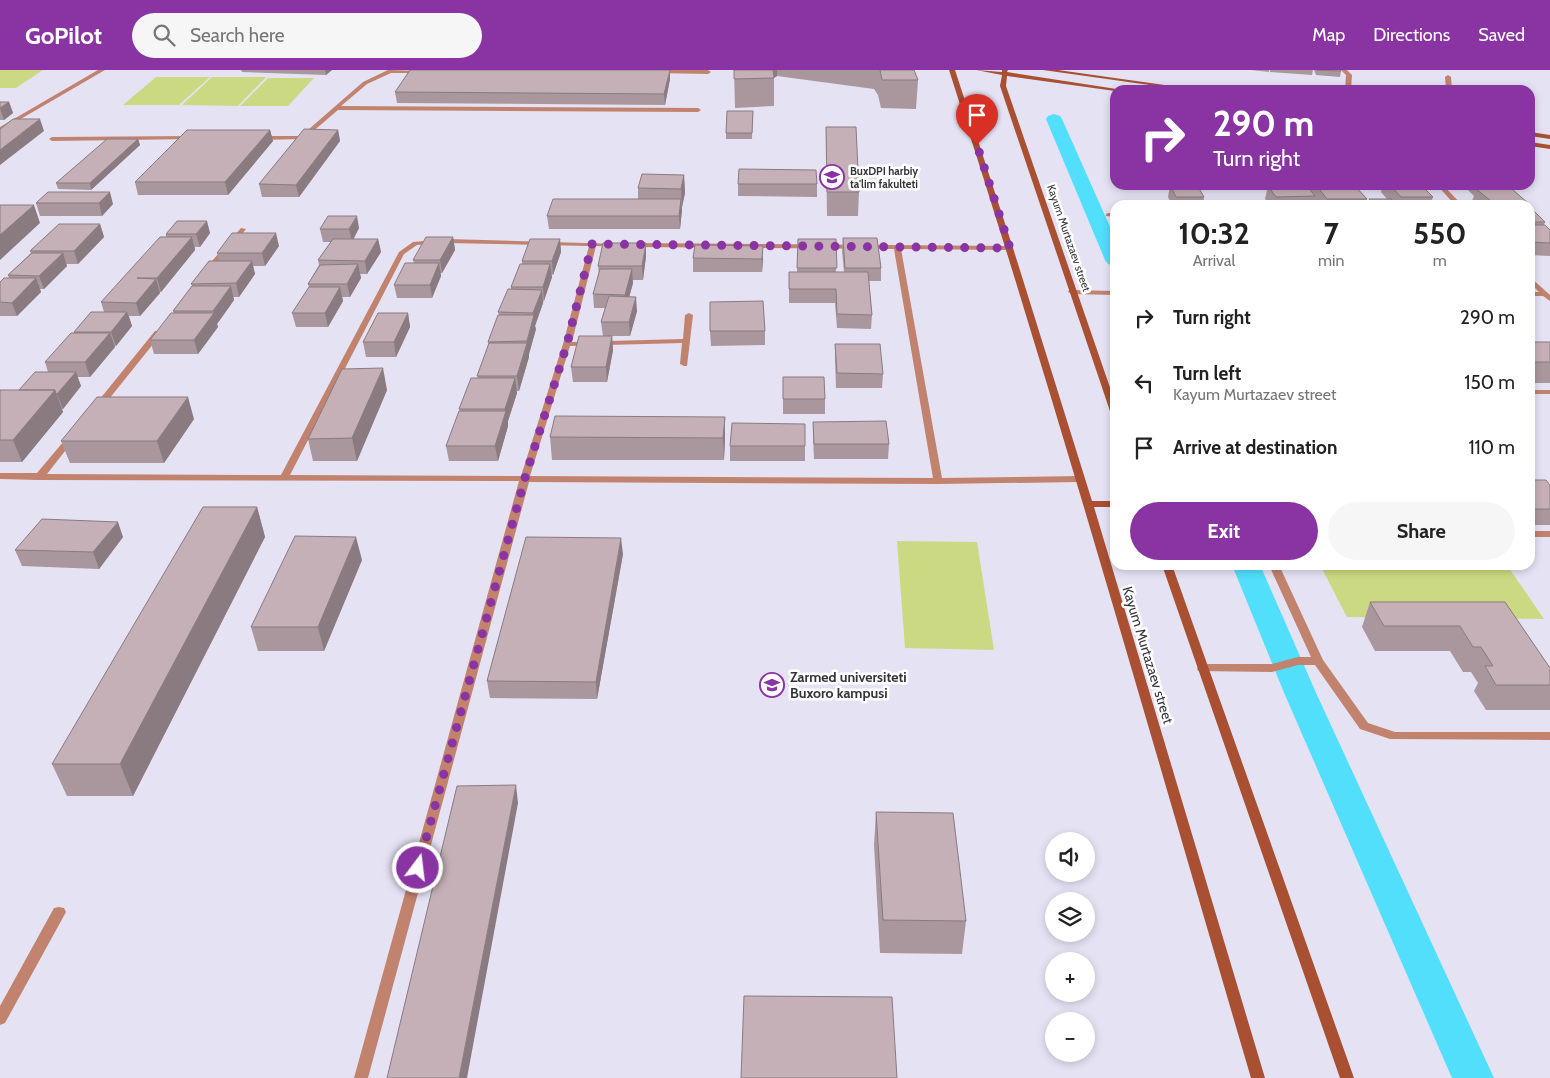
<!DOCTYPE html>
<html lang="en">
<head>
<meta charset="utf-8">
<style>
	:root { --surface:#fff; --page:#f6f6f6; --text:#222; --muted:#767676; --accent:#8934a2 }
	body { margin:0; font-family:Cabin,sans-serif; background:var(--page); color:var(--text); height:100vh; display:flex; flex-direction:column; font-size:19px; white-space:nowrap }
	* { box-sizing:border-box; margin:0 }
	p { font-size:16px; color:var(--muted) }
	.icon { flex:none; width:28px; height:28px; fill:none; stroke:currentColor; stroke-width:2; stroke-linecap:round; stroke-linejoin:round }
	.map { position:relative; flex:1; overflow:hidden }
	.details { position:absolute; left:1110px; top:130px; width:425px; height:370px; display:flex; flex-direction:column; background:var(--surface); border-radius:15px; box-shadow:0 2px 8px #0003 }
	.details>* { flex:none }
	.hud { position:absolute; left:1110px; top:15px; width:425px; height:105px; border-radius:15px; box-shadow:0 2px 8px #0003; background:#8934a2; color:#fff; overflow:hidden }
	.fabs { position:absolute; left:1045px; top:762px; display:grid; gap:10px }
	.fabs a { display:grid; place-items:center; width:50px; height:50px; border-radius:50%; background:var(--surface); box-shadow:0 2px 8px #0003; font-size:25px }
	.pin { position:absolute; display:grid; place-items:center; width:42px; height:42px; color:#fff; margin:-51px -21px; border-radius:50% 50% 50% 0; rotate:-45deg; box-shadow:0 0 5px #0007 }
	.pin .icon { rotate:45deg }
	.me { position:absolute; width:55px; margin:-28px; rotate:15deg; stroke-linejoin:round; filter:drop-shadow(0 0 4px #0008) }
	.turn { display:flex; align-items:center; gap:18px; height:105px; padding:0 20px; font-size:22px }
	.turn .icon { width:65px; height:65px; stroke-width:2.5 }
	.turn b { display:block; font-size:35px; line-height:42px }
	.eta { display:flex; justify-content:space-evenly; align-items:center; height:85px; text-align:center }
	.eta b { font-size:30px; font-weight:700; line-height:35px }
	.primary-button { display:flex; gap:10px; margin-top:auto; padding:10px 20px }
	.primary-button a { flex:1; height:58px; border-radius:30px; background:var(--accent); color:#fff; font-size:20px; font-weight:700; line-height:58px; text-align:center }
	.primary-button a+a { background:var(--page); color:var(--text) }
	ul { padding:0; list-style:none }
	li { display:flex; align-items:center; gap:15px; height:65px; padding:0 20px }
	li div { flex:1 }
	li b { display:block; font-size:19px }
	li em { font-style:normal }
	header { display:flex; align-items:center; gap:30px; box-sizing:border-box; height:70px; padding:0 25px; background:var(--accent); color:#fff }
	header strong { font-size:24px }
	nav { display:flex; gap:28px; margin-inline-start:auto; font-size:18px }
	.search { width:350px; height:45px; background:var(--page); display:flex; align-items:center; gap:12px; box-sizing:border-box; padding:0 18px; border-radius:28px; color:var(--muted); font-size:19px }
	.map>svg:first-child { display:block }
	.green { fill:#ccd983 }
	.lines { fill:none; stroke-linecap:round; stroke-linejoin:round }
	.canal { fill:#51dffc; fill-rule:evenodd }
	.lane { fill:#c1826e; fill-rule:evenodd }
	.street { fill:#c1826e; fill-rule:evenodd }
	.secondary { fill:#a94f32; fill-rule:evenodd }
	.wall { fill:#a9979d }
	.shaded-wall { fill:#897b7f }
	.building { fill:#c4b0b6; stroke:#897b7f }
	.route { stroke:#8934a2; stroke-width:9; stroke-dasharray:0 16.2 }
	.labels { text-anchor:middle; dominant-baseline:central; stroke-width:5; stroke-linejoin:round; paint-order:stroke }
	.far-poi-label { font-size:11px; font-weight:bold; fill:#36353c; stroke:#fff; text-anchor:start }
	.far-street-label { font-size:11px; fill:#36353c; stroke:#fff }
	.street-label { font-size:14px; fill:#36353c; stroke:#fff }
	.poi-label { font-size:14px; font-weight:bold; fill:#36353c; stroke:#fff; text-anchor:start }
</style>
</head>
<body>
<header>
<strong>GoPilot</strong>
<div class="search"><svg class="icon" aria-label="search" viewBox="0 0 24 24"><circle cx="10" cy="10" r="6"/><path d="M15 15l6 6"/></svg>Search here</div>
<nav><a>Map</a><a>Directions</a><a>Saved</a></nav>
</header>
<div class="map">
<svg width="1550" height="1008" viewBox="0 0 1550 1008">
	<rect width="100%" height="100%" fill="#e5e2f4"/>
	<path class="green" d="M0 0H43L16 18H0Z
		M156 7H210L179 35H123Z
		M212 7H266L238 36 182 35Z
		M268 8H314L288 36H240Z
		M897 471 977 472 994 580 905 578Z
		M1320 495H1507L1544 549 1347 547Z"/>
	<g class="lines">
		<path class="canal" d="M1054 44 1060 46 1062 49 1115 168V196L1108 194 1105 190 1046 49 1048 46Z
			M1232 495H1260L1317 625 1494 1008H1452L1285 625Z"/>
		<path class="lane" d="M98 0H105L0 61V57Z
			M388 0 425 1 422 3H391L367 14 341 36 698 38 701 40 698 42 338 40 304 69 259 70 256 68 259 66H301L363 12Z
			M659 0H708L711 2 708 4 657 3Z
			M1448 5 1451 7 1452 20H1446L1445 7Z
			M192 66 195 68 194 69 52 71 49 69 52 67Z
			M1437 115H1443L1462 135H1455Z
			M1108 143H1115V147L1106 146V144Z
			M1530 207 1550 225V231L1543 226H1530V222H1539L1530 213Z
			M1069 220 1115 221V225L1072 224 1068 222Z
			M1530 461H1550V467H1530Z
			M1269 495H1279L1323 590 1368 653 1395 662H1550V670L1390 669 1360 659 1315 595H1298L1272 602 1198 601 1197 598 1202 594H1272L1298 587H1311Z"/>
		<path class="street" d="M1341 0H1347L1352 5 1351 20H1345L1346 5Z
			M241 158 246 159 211 203H205V199Z
			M448 169 618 174 619 175 616 177 596 176 572 272 683 269 685 245 689 243 693 245 687 296H684L680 294 682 273 570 276 530 406 933 408 894 179 633 177 630 175 633 173 1010 176 1013 178 1010 180 901 179 942 408 1080 406 1085 409 1080 412 938 414 529 412 368 1008H354L519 411 39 410 0 409V403H37L69 365 72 364 76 367 47 404 281 405 399 182 413 172ZM448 173 589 176 563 274 521 406 290 405 404 184 417 175Z
			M155 261H161L162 263 101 339H95V335Z
			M1104 319H1115V323H1104Z
			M1530 320H1550V324H1530Z
			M59 837 64 838 66 842 5 953 0 955V936L54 838Z"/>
		<path class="secondary" d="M949 0H955L1013 178 1092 431H1115V437H1094L1265 1008H1251C1152 671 1057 334 949 0Z
			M976 0 1002 2V0H1008L1007 2 1123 20 1115 21 1007 6 1006 16 1115 332V347L1111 344 1000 16 1002 5Z
			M1043 0H1058L1200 20H1185Z
			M1530 62 1550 65V69L1530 66Z
			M1530 72 1550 75V79L1530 76Z
			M1162 495H1172L1354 1008H1340Z"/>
	</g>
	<path class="wall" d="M241 0H332L326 5 242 2Z
		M734 0H914L918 10 916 39 881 38 878 25 874 19 777 6 774 8V36L735 38Z
		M1251 0H1269V2Z
		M1270 0H1313L1312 5 1270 2Z
		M1314 0H1341V1L1340 7 1316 5Z
		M670 9 665 35 397 33 395 22Z
		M0 32H9L13 43 4 50H0Z
		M753 41 752 69H726V63Z
		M826 57 859 122 858 146H827L826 79Z
		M270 60 273 71 228 125H138L135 112Z
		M338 60 340 71 299 127H262L259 114Z
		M138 69 140 75 91 120 58 119 56 113Z
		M684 105 685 123 682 137 680 159H549L547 146 638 129V118Z
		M738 114H817V127L738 126Z
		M1170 115 1204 127 1203 135H1172L1168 127Z
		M1306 115H1354L1367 129 1365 135H1319L1315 130 1313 135H1270L1265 129 1268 116H1305Z
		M1379 115H1421L1433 127 1430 135H1368L1369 129H1387L1381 122 1382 118Z
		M1464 115H1513L1514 116 1513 120 1529 134V135H1477L1472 131 1474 126 1464 116Z
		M48 122 113 134 102 146H40L36 133Z
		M1530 137 1545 152 1544 155 1550 160V186L1530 185Z
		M100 154 104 167 78 194H66L67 196 44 219H40L41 222 17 246H0V212L9 208 8 205 31 183 30 181Z
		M359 158 353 169H378L381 182 367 204H360L361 208 350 227H342L343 231 328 257H296L292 243 309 217 308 214 319 195 318 190 331 172H323L320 159Z
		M210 163 200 177H195V180L161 222H160V223L140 246H129L132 256 116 276H114L115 277 90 307H77L81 316 63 339H62L63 342 22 392H0V320H19L48 302 45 292 74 263V262L104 242 101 232 166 167V164Z
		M453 167 455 180 442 203H441V206L432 228H397L394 215 414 193 413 190Z
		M843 168 881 198V211H869L872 245 871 259 837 258 835 233H789V202H797L798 169H836V202H844L842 181Z
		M560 169 561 182 553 205 551 204 552 207 535 256 536 259 529 284V287L519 321H516L517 323 508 351V356L498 391H449L446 376 460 341 459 339 478 308 477 306 489 274 488 272 499 245 498 242 511 219V217L522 194V191Z
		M279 176 265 196H253L255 204 239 227H233L234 230 217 254 218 257 198 284H154L150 270 174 243 173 241 192 216 191 214 219 191 217 183Z
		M646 186 643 210H632L633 213 629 227 637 241 630 266H612L613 280 607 312H573L571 297 603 266 601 252 605 238H594L593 224 599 204 598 196Z
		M693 188 763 189 762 202H693Z
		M408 243 410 257 396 287H366L363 272Z
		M710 261H765V275L711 276Z
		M1530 272H1550V313H1530Z
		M835 274 883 304 882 318H836L835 288Z
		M783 307 825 329V344H783Z
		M387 320 357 391H313L308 369Z
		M725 347V369L724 390H552L550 367Z
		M194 349 164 393H70L61 371Z
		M813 352 889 374 888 389H814L813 367Z
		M730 376H805V391H730Z
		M1530 410 1550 415V455H1530Z
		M257 437 265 467 133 726H67L52 694Z
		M123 467 99 499 22 496 15 480Z
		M623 484 597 629 490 628 487 611Z
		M362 490 324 581H258L251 557Z
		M1370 532H1505L1550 598V640H1486L1474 621 1478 613 1471 602H1463L1450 581H1375L1362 557Z
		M876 742 966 851 962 884 880 883 874 775Z"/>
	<path class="shaded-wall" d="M325 0H332L326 5Z
		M670 0V9L665 35 664 24Z
		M771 0H777V6L774 8Z
		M9 32 13 43 4 50 0 38Z
		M40 49 44 61 0 95V80Z
		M270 60 273 71 228 125 225 112Z
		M338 60 340 71 299 127 296 115Z
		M138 69 140 75 91 120 90 113Z
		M684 105 685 123 682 137 681 119Z
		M110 122 113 134 102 146 99 133Z
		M681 129 682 141 680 159 679 146Z
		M34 135 40 153 0 190V165Z
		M357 146 359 158 352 172 349 159Z
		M207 151 210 163 200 177 196 164Z
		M100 154 104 167 78 194 74 181Z
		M276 163 279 176 265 196 262 183Z
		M192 167 195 180 161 222 157 208Z
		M453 167 455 180 442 203 440 190Z
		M378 169 381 182 367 204 365 191Z
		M560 169 561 182 553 205 552 191Z
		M646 173V186L643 210 642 196Z
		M763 176V189L762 202V189Z
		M63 183 67 196 44 219 39 206Z
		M252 191 255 204 239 227 236 213Z
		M439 193 441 206 432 228 430 215Z
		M358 194 361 208 350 227 347 214Z
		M550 194 552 207 544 231 543 217Z
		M632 199 633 213 626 239 625 225Z
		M36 208 41 222 17 246 12 233Z
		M156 209 160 223 140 246 136 233Z
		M231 216 234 230 217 254 218 257 198 284 194 270 214 243 213 241Z
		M340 217 343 231 328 257 325 243Z
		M542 220 543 233 535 256 536 259 529 284V287L519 321 517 306 527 275V271L534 246 533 243Z
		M636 227 637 241 630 266 629 252Z
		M127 242 132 256 116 276 111 262Z
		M408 243 410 257 396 287 394 272Z
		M110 263 115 277 90 307 85 292Z
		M612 266 613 280 607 312 606 297Z
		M383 298 387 320 357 391 352 368Z
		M76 302 81 316 63 339 57 324Z
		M515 308 517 323 508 351V356L498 391 495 376 505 344V339Z
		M55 320 63 342 22 392 13 370Z
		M188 327 194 349 164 393 157 371Z
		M725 347V369L724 390 723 368Z
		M257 437 265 467 133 726 120 694Z
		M118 452 123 467 99 499 93 482Z
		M356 467 362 490 324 581 318 557Z
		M621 468 623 484 597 629 596 612Z
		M516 715 518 733 467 1008H459Z"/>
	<path class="building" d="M410 0H670L664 24 395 22Z
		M734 0H773L774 8 734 9Z
		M880 0H914L918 10H882Z
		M1317 0H1341V1Z
		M0 32H9L0 38Z
		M727 41H753L752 63H726Z
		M13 49H40L0 80V59Z
		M826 57H856L859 122H827Z
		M304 59 338 60 296 115 259 114Z
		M187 60H270L225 112H135Z
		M107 69H138L90 113H56Z
		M739 99 816 100 817 114H738Z
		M642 104 684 105 681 119 638 118Z
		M1170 115H1197L1204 127H1176Z
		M1316 115H1354L1367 129H1327Z
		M1390 115H1421L1433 127H1401Z
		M1480 115H1513L1514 116H1481Z
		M1268 116H1307L1315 126 1276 127Z
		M1476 119H1512L1529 134 1496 135Z
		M48 122H110L99 133H36Z
		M553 129H681L679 146H547Z
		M1369 129H1391L1396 134H1374Z
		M0 135H34L0 165Z
		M1530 137 1545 152H1530Z
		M328 146H357L349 159H320Z
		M177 151H207L196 164H166Z
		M59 154H100L74 181H30Z
		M1530 155H1545L1550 160V173L1530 172Z
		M232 163H276L262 183H217Z
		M160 167H192L157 208H137L156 209 136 233 101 232Z
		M426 167H453L440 190H413Z
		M843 168H877L881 198H845Z
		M333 169H378L365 191 318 190Z
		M530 169H560L552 191H522Z
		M798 169H836L837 198H797Z
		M603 173H646L642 196H598Z
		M695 175 763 176 762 189 693 188Z
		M32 183H63L39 206 8 205Z
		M209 191H252L236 213 191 214Z
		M405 193H439L430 215H394Z
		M358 194 347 214H308L320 195Z
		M520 194H550L543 217H511Z
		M600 199H632L625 225 593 224Z
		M789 202H868L872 245 837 244 836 219H789Z
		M4 208H36L12 233 0 232V212Z
		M192 216H231L213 241H173Z
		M309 217H340L325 243H292Z
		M508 219 542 220 533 243 498 242Z
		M609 226 636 227 629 252H601Z
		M763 231 765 261H710V232Z
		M91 242H127L111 262H74Z
		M171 243H214L194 270H150Z
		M378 243H408L394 272H363Z
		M498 245H534L527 271 488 272Z
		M71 263H110L85 292H45Z
		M579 266H612L606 297H571Z
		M1530 272H1550V292H1530Z
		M489 273H527L517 306H477Z
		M835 274H880L883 304 837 303Z
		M383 298 352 368 308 369 342 299Z
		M35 302H76L57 324H56L55 320H19Z
		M783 307H824L825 329H783Z
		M471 308H515L505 339H459Z
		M0 320H55L13 370H0Z
		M97 327H188L157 371H61Z
		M459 341H506L495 376H446Z
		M555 346 725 347 723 368 550 367Z
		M886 351 889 374H814L813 352Z
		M732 353 805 354V376H730Z
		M1530 410H1546L1550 415V439H1530Z
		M203 437H257L120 694H52Z
		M42 449 118 452 93 482 15 480Z
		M295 466 356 467 318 557H251Z
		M526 467 621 468 596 612 487 611Z
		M1370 532H1505L1550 598V615H1496L1485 596H1493L1481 577H1473L1460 556H1384Z
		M516 715 459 1008H387L457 716Z
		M876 742 953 743 966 851 883 850Z
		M744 926 892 927 897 1008H741Z"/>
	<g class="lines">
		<path class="route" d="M418 798 525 408 567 274 592 174 1010 178 977 75"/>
	</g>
	<defs>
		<symbol id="university-ring" viewBox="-11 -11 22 22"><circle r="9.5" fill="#fff" stroke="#8934a2" stroke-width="1.5"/><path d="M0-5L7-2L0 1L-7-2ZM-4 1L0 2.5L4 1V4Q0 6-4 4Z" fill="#8934a2"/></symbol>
	</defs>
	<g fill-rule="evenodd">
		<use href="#university-ring" x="818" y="93" width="28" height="28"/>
		<use href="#university-ring" x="758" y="601" width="28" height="28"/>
	</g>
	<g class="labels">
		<g class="far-poi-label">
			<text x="850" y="101">BuxDPI harbiy<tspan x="850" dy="13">ta'lim fakulteti</tspan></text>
		</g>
		<g class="far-street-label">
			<text transform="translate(1069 168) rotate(71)">Kayum Murtazaev street</text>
		</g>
		<g class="street-label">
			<text transform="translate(1148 585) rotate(73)">Kayum Murtazaev street</text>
		</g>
		<g class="poi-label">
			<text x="790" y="607">Zarmed universiteti<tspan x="790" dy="16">Buxoro kampusi</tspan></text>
		</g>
	</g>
</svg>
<div class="fabs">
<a><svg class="icon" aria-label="sound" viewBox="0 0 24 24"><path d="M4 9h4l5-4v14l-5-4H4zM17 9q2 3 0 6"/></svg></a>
<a><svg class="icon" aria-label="layers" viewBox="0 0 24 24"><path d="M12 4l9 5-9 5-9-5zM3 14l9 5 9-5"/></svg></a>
<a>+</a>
<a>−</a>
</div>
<div class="pin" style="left:977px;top:75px;background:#d93025"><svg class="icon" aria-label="arrive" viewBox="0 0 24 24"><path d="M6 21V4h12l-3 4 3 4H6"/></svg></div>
<svg class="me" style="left:418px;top:798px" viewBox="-20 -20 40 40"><circle r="17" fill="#8934a2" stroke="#fff" stroke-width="3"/><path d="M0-11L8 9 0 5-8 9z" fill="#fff"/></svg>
<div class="hud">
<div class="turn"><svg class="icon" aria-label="right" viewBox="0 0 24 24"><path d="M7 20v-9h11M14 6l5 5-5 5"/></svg><div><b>290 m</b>Turn right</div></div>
</div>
<section class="details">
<div class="eta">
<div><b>10:32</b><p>Arrival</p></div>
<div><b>7</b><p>min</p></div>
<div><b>550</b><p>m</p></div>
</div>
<ul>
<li><svg class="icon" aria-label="right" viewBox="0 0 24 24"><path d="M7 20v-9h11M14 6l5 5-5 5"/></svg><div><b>Turn right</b></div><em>290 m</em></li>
<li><svg class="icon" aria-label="left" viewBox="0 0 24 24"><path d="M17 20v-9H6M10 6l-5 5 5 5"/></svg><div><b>Turn left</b><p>Kayum Murtazaev street</p></div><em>150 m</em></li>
<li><svg class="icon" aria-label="arrive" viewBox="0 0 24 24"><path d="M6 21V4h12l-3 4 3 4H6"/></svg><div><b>Arrive at destination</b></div><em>110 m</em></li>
</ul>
<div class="primary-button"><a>Exit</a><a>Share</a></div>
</section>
</div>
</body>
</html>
